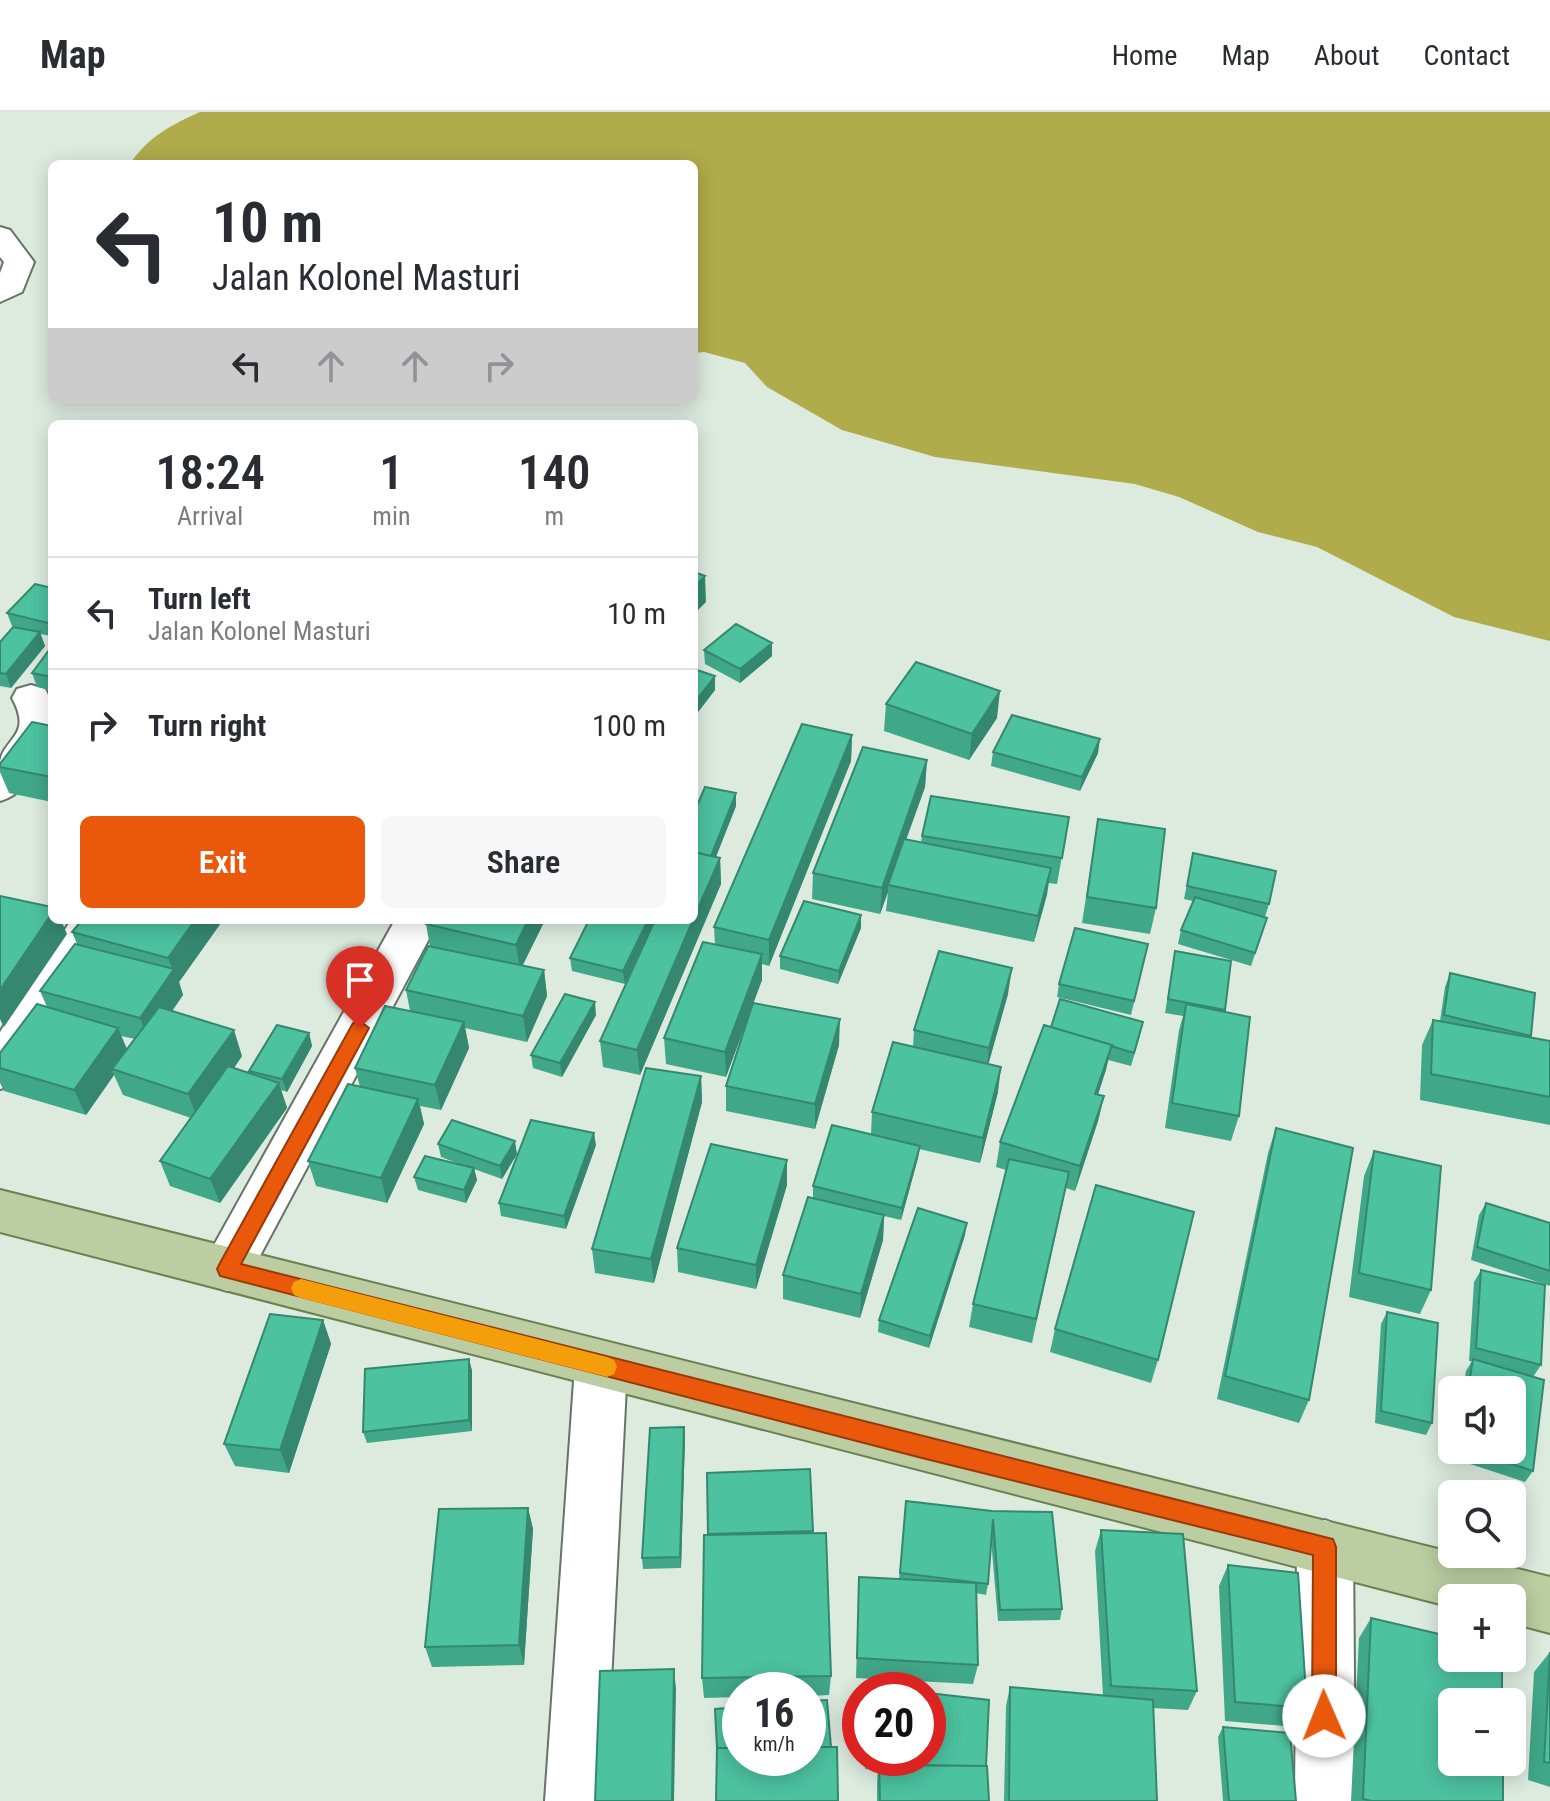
<!DOCTYPE html>
<html lang="en">
<head>
<meta charset="utf-8">
<style>
	:root { --surface:#fff; --page:#f7f7f7; --text:#2b2b33; --muted:#7c7c81; --line:#e1e1e2; --accent:#ea580c }
	body { margin:0; font-family:"Roboto Condensed",sans-serif; background:var(--page); color:var(--text); height:100vh; display:flex; flex-direction:column; font-size:30px; white-space:nowrap }
	* { box-sizing:border-box; margin:0 }
	p { font-size:26px; color:var(--muted) }
	.icon { flex:none; width:44px; height:44px; fill:none; stroke:currentColor; stroke-width:2; stroke-linecap:round; stroke-linejoin:round }
	.map { position:relative; flex:1; overflow:hidden }
	.sheet { position:absolute; left:48px; top:308px; width:650px; height:504px; display:flex; flex-direction:column; background:var(--surface); border-radius:12px; box-shadow:0 4px 20px #0003 }
	.sheet>* { flex:none }
	.guide { position:absolute; left:48px; top:48px; width:650px; height:244px; border-radius:12px; box-shadow:0 4px 20px #0003; background:#fff; color:var(--text); overflow:hidden }
	.controls { position:absolute; left:1438px; top:1264px; display:grid; gap:16px }
	.controls a { display:grid; place-items:center; width:88px; height:88px; border-radius:12px; background:var(--surface); box-shadow:0 4px 20px #0003; font-size:40px }
	.speed { position:absolute; left:722px; top:1560px; display:flex; gap:16px; font-size:40px; font-weight:700; text-align:center }
	.speed>* { display:grid; place-content:center; width:104px; height:104px; border-radius:50%; background:var(--surface); box-shadow:0 4px 20px #0003; line-height:1 }
	.speed small { font-size:20px; font-weight:400 }
	.speed .limit { border:12px solid #d22; background:#fff; color:#111 }
	.pin { position:absolute; display:grid; place-items:center; width:68px; height:68px; color:#fff; margin:-82px -34px; border-radius:50% 50% 50% 0; rotate:-45deg; box-shadow:0 0 8px #0007 }
	.pin .icon { rotate:45deg }
	.me { position:absolute; width:88px; margin:-44px; rotate:359deg; stroke-linejoin:round; filter:drop-shadow(0 0 6px #0008) }
	.turn { display:flex; align-items:center; gap:28px; height:168px; padding:0 32px; font-size:36px }
	.turn .icon { width:104px; height:104px; stroke-width:2.5 }
	.turn b { display:block; font-size:56px; line-height:68px }
	.lanes { display:flex; align-items:center; height:76px; padding:0 32px; background:#0003; justify-content:center; gap:40px; direction:ltr }
	.lanes .off { opacity:.35 }
	.eta { display:flex; justify-content:space-evenly; align-items:center; height:136px; text-align:center }
	.eta b { font-size:48px; font-weight:600; line-height:56px }
	.action { display:flex; gap:16px; margin-top:auto; padding:16px 32px }
	.action a { flex:1; height:92px; border-radius:12px; background:var(--accent); color:#fff; font-size:32px; font-weight:600; line-height:92px; text-align:center }
	.action a+a { background:var(--page); color:var(--text) }
	ul { padding:0; list-style:none }
	li { display:flex; align-items:center; gap:24px; height:112px; padding:0 32px; border-top:2px solid var(--line) }
	li div { flex:1 }
	li b { display:block; font-size:30px }
	li em { font-style:normal }
	header { display:flex; align-items:center; gap:48px; box-sizing:border-box; height:112px; padding:0 40px; background:var(--surface); border-bottom:2px solid var(--line) }
	header strong { font-size:38px }
	nav { display:flex; gap:44px; margin-inline-start:auto; font-size:28px }
	.map>svg:first-child { display:block }
	.forest { fill:#b0ab4b }
	.lines { fill:none; stroke-linecap:round; stroke-linejoin:round }
	.minor-casing { stroke:#677369; stroke-width:4 }
	.major-casing { stroke:#6a804f; stroke-width:4 }
	.minor { fill:#fff; fill-rule:evenodd }
	.major { fill:#bbcda1; fill-rule:evenodd }
	.wall { fill:#41a789; fill-rule:evenodd }
	.shaded-wall { fill:#35886f }
	.building { fill:#4cc29f; stroke:#35886f; stroke-width:2 }
	.route { fill:#ea580c; stroke:#983908; stroke-width:2 }
	.slow { fill:#f59e0b }
</style>
</head>
<body>
<header>
<strong>Map</strong>
<nav><a>Home</a><a>Map</a><a>About</a><a>Contact</a></nav>
</header>
<div class="map">
<svg width="1550" height="1689" viewBox="0 0 1550 1689">
	<rect width="100%" height="100%" fill="#ddebdf"/>
	<path class="forest" d="M200 0H1550V529L1454 505 1317 435 1258 420 1179 385 1135 372 935 345 842 318 767 275 745 251 704 240 694 241V52H130C148 25 171 13 200 0Z"/>
	<g class="lines">
		<defs>
			<path id="minor" d="M0 115 10 118 34 150 22 180 0 190V161L4 150 0 145Z
				M31 573 45 577C67 612 39 678 0 689 0 677 0 662 0 650 4 625 33 624 12 586L17 577Z
				M71 808H115L16 972 0 977V920Z
				M395 808H439L245 1172 227 1179 209 1172 202 1157 209 1142Z
				M601 1231 619 1238 627 1254 605 1689H545L575 1254 583 1238Z
				M1325 1408 1345 1416 1353 1435 1355 1689H1295L1297 1435 1305 1416Z"/>
			<path id="major" d="M0 1078 1550 1465V1521L1512 1511V1486H1452V1495L0 1120Z"/>
		</defs>
		<use href="#minor" class="minor-casing"/>
		<use href="#major" class="major-casing"/>
		<use href="#minor" class="minor"/>
		<use href="#major" class="major"/>
	</g>
	<path class="wall" d="M52 476V524L40 522 45 534 11 576 0 574V530L26 518 12 514 7 501Z
		M52 534V578L37 575 32 561Z
		M704 538 772 544 740 571 705 552Z
		M694 557 715 564V578L698 600 694 598Z
		M886 592 997 606 969 648 884 619Z
		M52 614V690L9 681 0 660V652Z
		M852 623 851 649 769 854 762 852V868L753 891 839 933 815 1017 726 999V974L752 894 726 965 666 952 664 926 715 833 714 815Z
		M993 640 1098 641 1080 679 991 654Z
		M927 648 925 675 906 727 921 730 922 724 1069 705 1057 772 1048 771 1034 830 886 799 888 780 880 802 812 787 813 761Z
		M736 681V694L716 745 720 746 721 772 640 963 603 955 600 929 645 829 625 872 572 859 570 846 654 808Z
		M1098 707 1156 796 1150 822 1082 811Z
		M1193 741 1269 792 1265 805 1256 803 1267 806 1251 854 1178 832 1181 818 1193 789 1184 787Z
		M861 803V816L838 872 780 857V844Z
		M82 808H223L179 870 183 883 172 899 242 944 234 956 250 961 249 959 309 921 312 934 287 980 281 978 287 996 220 1091 170 1074 160 1049 191 1006 123 983 114 963 86 1003 4 979 0 971V941L47 895 40 879 77 832 72 820ZM121 924 135 927 127 937Z
		M428 808H545L522 854 544 858 547 884 527 930 465 916 469 936 441 998 420 994 424 1012 387 1091 316 1074 308 1049 360 975 355 956 410 899 406 878 430 835 426 812Z
		M1148 832 1131 903 1057 885 1059 872Z
		M1175 839 1231 849 1225 900 1239 1004 1231 1029 1165 1016 1179 918 1183 904 1165 901Z
		M1450 861 1531 924 1530 926 1550 929V1013L1420 988 1422 933 1433 908 1440 909 1445 875Z
		M1008 882 988 952 998 980 980 1051 919 1037 918 1046 901 1108 884 1104 883 1128 860 1206 783 1187V1163L813 1086V1074L871 1022 872 1000 913 935 914 918Z
		M596 903 562 965 533 956 531 943Z
		M1051 915 1140 924 1131 954 1108 948 1098 983 1104 984 1098 1009 1075 1079 1066 1076 1032 1231 969 1215 973 1192 1006 1058 996 1055 1000 1030Z
		M701 964 702 990 654 1171 595 1161 592 1137Z
		M1276 1016 1309 1288 1299 1311 1217 1287 1268 1041Z
		M438 1032 517 1042 502 1067 474 1057 477 1068 466 1091 418 1078 414 1065 462 1053 441 1045Z
		M596 1033 566 1117 501 1104 499 1091Z
		M1374 1039 1431 1178 1420 1202 1349 1185 1364 1064Z
		M787 1048V1073L756 1177 678 1160 677 1136Z
		M1486 1091 1550 1111V1174L1471 1148 1479 1103Z
		M965 1123 929 1236 878 1220 879 1208Z
		M1481 1158 1541 1253 1533 1265V1359L1525 1370 1452 1346 1454 1338H1512V1278H1463L1466 1259 1472 1249H1469L1474 1170Z
		M1387 1200 1432 1311 1426 1323 1375 1311 1381 1212Z
		M323 1208 331 1232 289 1361 235 1354 224 1332Z
		M1055 1217 1158 1248 1151 1271 1050 1240Z
		M469 1247 472 1259V1319L367 1331 363 1320Z
		M684 1315 685 1327 681 1456 643 1457 642 1446Z
		M810 1357 813 1421 831 1564 829 1583 808 1584V1578H740V1585L704 1586 702 1566 708 1423 707 1361Z
		M906 1389 992 1399 1062 1497 1060 1508 998 1509 991 1428 988 1472 986 1483 976 1481 978 1553 973 1572 856 1566 859 1465 899 1467Z
		M528 1396 533 1417 524 1553 432 1555 425 1535Z
		M1101 1418 1197 1579 1188 1598 1153 1596 1157 1689H1004L1006 1594 1010 1575 1103 1584 1095 1439Z
		M1228 1453 1307 1596 1296 1615 1225 1609 1219 1474Z
		M1371 1506 1503 1689H1351L1359 1526Z
		M1550 1540V1675L1528 1668 1534 1560Z
		M1223 1615 1296 1689H1223L1218 1625Z
		M866 1646 987 1654 989 1689H877V1671L878 1658 865 1657Z"/>
	<path class="shaded-wall" d="M705 464 706 490 694 502V475Z
		M40 520 45 534 11 576 6 562Z
		M772 531V544L740 571V557Z
		M715 564V578L698 600V586Z
		M1000 579 997 606 969 648 972 622Z
		M852 623 851 649 769 854V828Z
		M1100 627 1098 641 1080 679 1082 665Z
		M927 648 925 675 890 773H888V780L880 802 882 776Z
		M696 663 697 689 694 698V668Z
		M736 681V694L709 762V749Z
		M720 746 721 772 640 963 637 938Z
		M1051 756 1047 783 1034 830 1038 804Z
		M52 801V808H61L67 822 4 915 0 907V878Z
		M861 803V816L838 872 839 859Z
		M195 808H223L179 870 183 883 150 931 140 906 173 859 168 846Z
		M528 808H545L520 859 516 833Z
		M648 808H654V810L625 872 623 859Z
		M762 842V868L726 965 725 940Z
		M1012 856 1008 882 986 961 989 936Z
		M544 858 547 884 527 930 523 904Z
		M595 890 596 903 562 965 560 951Z
		M840 907 839 933 815 1017V992Z
		M464 910 469 936 441 998 435 973Z
		M118 916 129 942 112 957 114 963 86 1003 74 978Z
		M234 918 242 944 198 1008 188 982Z
		M309 921 312 934 287 980 282 967Z
		M1112 933 1106 958 1090 1007 1095 982Z
		M1001 955 998 980 980 1051 983 1026Z
		M701 964 702 990 654 1171 651 1147Z
		M279 971 287 996 220 1091 210 1067Z
		M1104 984 1098 1009 1075 1079 1080 1054Z
		M418 987 424 1012 387 1091 381 1066Z
		M594 1021 596 1033 566 1117 564 1104Z
		M515 1029 517 1042 502 1067 500 1054Z
		M920 1034 918 1046 901 1108 902 1096Z
		M787 1048V1073L756 1177V1153Z
		M474 1056 477 1068 466 1091 464 1078Z
		M884 1103 883 1128 860 1206 861 1182Z
		M967 1111 965 1123 929 1236 930 1224Z
		M323 1208 331 1232 289 1361 280 1338Z
		M469 1247 472 1259V1319L469 1308Z
		M684 1315 685 1327 681 1456 680 1445Z
		M528 1396 533 1417 524 1553 519 1533Z
		M674 1557 676 1577 674 1689H672Z"/>
	<path class="building" d="M694 460 705 464 694 475Z
		M35 472 52 476V512L7 501Z
		M736 512 772 531 740 557 704 538Z
		M13 515 40 520 6 562 0 561V530Z
		M52 534V565L32 561Z
		M916 550 1000 579 972 622 886 592Z
		M694 557 715 564 698 586 694 585Z
		M1012 603 1100 627 1082 665 993 640Z
		M32 610 52 614V665L0 655V652Z
		M802 612 852 623 769 828 714 815Z
		M863 635 927 648 882 776 813 761Z
		M705 675 736 681 711 744 694 740V701Z
		M931 684 1069 705 1062 746 922 724Z
		M1098 707 1165 717 1156 796 1087 785Z
		M904 727 1051 756 1038 804 888 773Z
		M694 740 720 746 694 806Z
		M1193 741 1276 759 1269 792 1187 774Z
		M0 784 52 795V801L0 878Z
		M1195 785 1267 806 1255 841 1181 818Z
		M804 789 861 803 839 859 780 844Z
		M82 808H195L168 846 72 820Z
		M428 808H528L516 833 426 812Z
		M589 808H648L623 859 570 846Z
		M655 808H693L637 938 600 929Z
		M1075 816 1148 832 1134 889 1059 872Z
		M703 830 762 842 725 940 664 926Z
		M75 832 174 857 140 906 40 879Z
		M428 834 544 858 523 904 406 878Z
		M939 839 1012 856 989 936 914 918Z
		M1175 839 1231 849 1225 898 1168 887Z
		M1450 861 1535 881 1531 924 1444 903Z
		M565 882 595 890 560 951 531 943Z
		M1060 887 1143 910 1134 941 1111 934 1112 933 1051 915Z
		M753 891 840 907 815 992 726 974Z
		M37 892 118 916 74 978 0 956V941Z
		M1186 892 1250 905 1239 1004 1172 991Z
		M385 894 464 910 435 973 355 956Z
		M159 895 234 918 188 982 112 957Z
		M1433 908 1550 929V985L1431 962Z
		M277 913 309 921 282 967 249 959Z
		M1044 913 1112 933 1095 982 1104 984 1080 1054 1000 1030Z
		M893 930 1001 955 983 1026 872 1000Z
		M228 954 279 971 210 1067 160 1049Z
		M646 956 701 964 651 1147 592 1137Z
		M348 972 418 987 381 1066 308 1049Z
		M452 1008 515 1029 500 1054 438 1032Z
		M531 1008 594 1021 564 1104 499 1091Z
		M832 1013 920 1034 902 1096 813 1074Z
		M1276 1016 1353 1036 1309 1288 1225 1264Z
		M711 1032 787 1048 756 1153 677 1136Z
		M1374 1039 1441 1054 1431 1178 1359 1161Z
		M425 1044 474 1056 464 1078 414 1065Z
		M1009 1047 1069 1060 1036 1207 973 1192Z
		M1096 1073 1194 1100 1158 1248 1055 1217Z
		M808 1085 884 1103 861 1182 783 1163Z
		M1486 1091 1550 1111V1159L1477 1135Z
		M918 1096 967 1111 930 1224 879 1208Z
		M1481 1158 1545 1173 1541 1253 1476 1236Z
		M1387 1200 1438 1211 1432 1311 1381 1299Z
		M270 1202 323 1208 280 1338 224 1332Z
		M469 1247V1308L363 1320 365 1257Z
		M1473 1247 1544 1268 1533 1359 1470 1338H1512V1278H1468Z
		M684 1315 680 1445 642 1446 650 1316Z
		M810 1357 813 1419 708 1422 707 1361Z
		M906 1389 992 1399 1052 1400 1062 1497 1000 1498 993 1407 988 1472 900 1461Z
		M528 1396 519 1533 425 1535 439 1397Z
		M1101 1418 1183 1422 1197 1579 1111 1574Z
		M826 1421 831 1564 702 1566 704 1423Z
		M1228 1453 1298 1461 1307 1596 1235 1590Z
		M859 1465 976 1471 978 1553 857 1546Z
		M1371 1506 1452 1525V1546H1502V1590H1452V1650H1503V1689H1372L1363 1687Z
		M1550 1540V1651L1544 1650Z
		M674 1557 672 1689H595L600 1559Z
		M872 1574 905 1578H872Z
		M1010 1575 1153 1588 1157 1689H1009Z
		M928 1581 989 1588 986 1654 918 1653 866 1647V1646H928Z
		M827 1588 831 1635H808V1589Z
		M740 1595V1636H717L715 1597Z
		M1223 1615 1290 1621 1296 1689H1229Z
		M808 1635H837L838 1689H716L717 1636H740V1646H808Z
		M879 1653 987 1654 989 1689H880Z"/>
	<path class="route" d="M360 909 369 916 241 1152 1333 1427 1336 1435V1604L1333 1613 1324 1617 1316 1613 1312 1604 1313 1443 922 1346 220 1164 217 1157 220 1151 353 911Z"/>
	<path class="slow" d="M301 1167 607 1245 614 1248 617 1255 614 1262 607 1265 301 1186 294 1183 291 1176 294 1170Z"/>
</svg>
<div class="controls">
<a><svg class="icon" aria-label="sound" viewBox="0 0 24 24"><path d="M4 9h4l5-4v14l-5-4H4zM17 9q2 3 0 6"/></svg></a>
<a><svg class="icon" aria-label="search" viewBox="0 0 24 24"><circle cx="10" cy="10" r="6"/><path d="M15 15l6 6"/></svg></a>
<a>+</a>
<a>−</a>
</div>
<div class="speed"><div>16<small>km/h</small></div><div class="limit">20</div></div>
<div class="pin" style="left:360px;top:916px;background:#d93025"><svg class="icon" aria-label="arrive" viewBox="0 0 24 24"><path d="M6 21V4h12l-3 4 3 4H6"/></svg></div>
<svg class="me" style="left:1324px;top:1604px" viewBox="-20 -20 40 40"><circle r="19" fill="#fff"/><path d="M0-13L10 11 0 6-10 11z" fill="#ea580c"/></svg>
<div class="guide">
<div class="turn"><svg class="icon" aria-label="left" viewBox="0 0 24 24"><path d="M17 20v-9H6M10 6l-5 5 5 5"/></svg><div><b>10 m</b>Jalan Kolonel Masturi</div></div>
<div class="lanes"><svg class="icon" aria-label="left" viewBox="0 0 24 24"><path d="M17 20v-9H6M10 6l-5 5 5 5"/></svg><svg class="icon off" aria-label="ahead" viewBox="0 0 24 24"><path d="M12 20V5M6 11l6-6 6 6"/></svg><svg class="icon off" aria-label="ahead" viewBox="0 0 24 24"><path d="M12 20V5M6 11l6-6 6 6"/></svg><svg class="icon off" aria-label="right" viewBox="0 0 24 24"><path d="M7 20v-9h11M14 6l5 5-5 5"/></svg></div>
</div>
<section class="sheet">
<div class="eta">
<div><b>18:24</b><p>Arrival</p></div>
<div><b>1</b><p>min</p></div>
<div><b>140</b><p>m</p></div>
</div>
<ul>
<li><svg class="icon" aria-label="left" viewBox="0 0 24 24"><path d="M17 20v-9H6M10 6l-5 5 5 5"/></svg><div><b>Turn left</b><p>Jalan Kolonel Masturi</p></div><em>10 m</em></li>
<li><svg class="icon" aria-label="right" viewBox="0 0 24 24"><path d="M7 20v-9h11M14 6l5 5-5 5"/></svg><div><b>Turn right</b></div><em>100 m</em></li>
</ul>
<div class="action"><a>Exit</a><a>Share</a></div>
</section>
</div>
</body>
</html>
